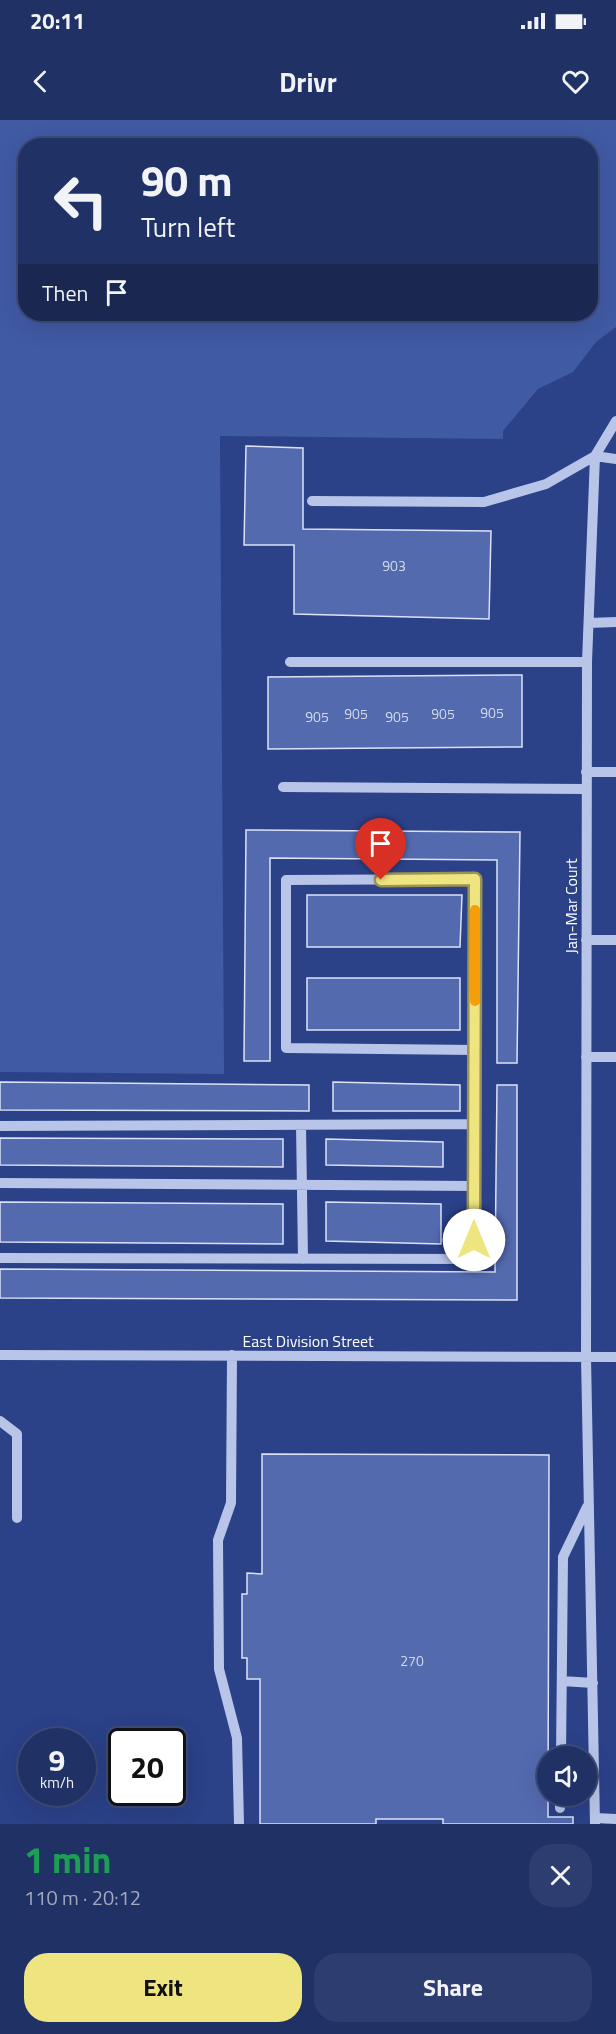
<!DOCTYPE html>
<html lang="en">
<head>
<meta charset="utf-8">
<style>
	:root { --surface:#203166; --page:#2d3d6f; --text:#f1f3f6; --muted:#a2a9bf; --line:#3d4c7a; --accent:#eee480 }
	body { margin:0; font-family:"Titillium Web",sans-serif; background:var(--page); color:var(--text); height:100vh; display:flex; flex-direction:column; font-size:22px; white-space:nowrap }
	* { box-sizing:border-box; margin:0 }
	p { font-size:20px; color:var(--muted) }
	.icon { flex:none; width:33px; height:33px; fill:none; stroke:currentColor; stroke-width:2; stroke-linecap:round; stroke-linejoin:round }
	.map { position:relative; height:1704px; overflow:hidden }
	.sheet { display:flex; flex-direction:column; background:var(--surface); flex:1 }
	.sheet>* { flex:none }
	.top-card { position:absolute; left:18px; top:18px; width:580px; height:183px; border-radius:24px; box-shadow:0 6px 24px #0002,0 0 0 2px var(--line); background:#203166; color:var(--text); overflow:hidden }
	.fabs { position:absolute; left:537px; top:1626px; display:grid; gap:12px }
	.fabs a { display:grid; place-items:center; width:60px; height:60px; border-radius:50%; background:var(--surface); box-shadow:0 6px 24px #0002,0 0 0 2px var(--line); font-size:30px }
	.speed { position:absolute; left:18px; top:1608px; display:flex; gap:12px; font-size:30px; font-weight:700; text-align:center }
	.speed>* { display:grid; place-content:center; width:78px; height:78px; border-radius:50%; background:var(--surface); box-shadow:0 6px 24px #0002,0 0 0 2px var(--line); line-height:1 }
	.speed small { font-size:15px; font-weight:400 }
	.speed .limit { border:3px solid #111; border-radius:9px; background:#fff; color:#111 }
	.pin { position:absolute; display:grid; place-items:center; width:51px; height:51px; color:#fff; margin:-62px -26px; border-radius:50% 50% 50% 0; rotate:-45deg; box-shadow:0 0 6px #0007 }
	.pin .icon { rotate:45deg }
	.me { position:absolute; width:66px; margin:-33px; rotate:0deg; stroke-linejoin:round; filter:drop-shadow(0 0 4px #0008) }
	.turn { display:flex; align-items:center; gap:21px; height:126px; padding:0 24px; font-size:27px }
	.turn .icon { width:78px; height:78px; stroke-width:2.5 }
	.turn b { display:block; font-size:42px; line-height:51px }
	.then { display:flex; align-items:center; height:57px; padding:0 24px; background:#0003; gap:12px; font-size:22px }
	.round { display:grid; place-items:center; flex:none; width:63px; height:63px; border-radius:24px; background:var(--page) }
	.head { display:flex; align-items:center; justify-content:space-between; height:102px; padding:0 24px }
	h1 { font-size:36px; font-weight:700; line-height:45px; color:#1e9e55 }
	.action { display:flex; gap:12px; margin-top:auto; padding:12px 24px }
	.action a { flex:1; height:69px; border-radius:24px; background:var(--accent); color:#111; font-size:24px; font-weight:700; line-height:69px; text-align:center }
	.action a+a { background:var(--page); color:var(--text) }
	.status { display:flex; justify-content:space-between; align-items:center; height:42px; padding:0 30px; background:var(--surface); direction:ltr }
	.status svg { height:16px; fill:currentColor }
	header { display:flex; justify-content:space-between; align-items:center; height:78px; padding:0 24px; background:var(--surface); font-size:27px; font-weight:700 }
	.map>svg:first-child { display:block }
	.green { fill:#405aa4; fill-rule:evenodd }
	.building { fill:#536aaf; stroke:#dbe2f7; stroke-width:1.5 }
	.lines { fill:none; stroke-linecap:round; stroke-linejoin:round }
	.minor { stroke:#b8c4e8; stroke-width:10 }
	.route-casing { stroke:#9b9453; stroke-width:15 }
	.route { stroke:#eee480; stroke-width:10 }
	.slow { stroke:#f59e0b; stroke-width:10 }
	.labels { text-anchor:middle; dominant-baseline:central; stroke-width:4.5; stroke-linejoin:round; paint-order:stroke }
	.number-label { font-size:14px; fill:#d4daeb }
	.street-label { font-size:16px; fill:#fff; stroke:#2b4188 }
</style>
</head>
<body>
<div class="status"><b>20:11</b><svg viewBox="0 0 49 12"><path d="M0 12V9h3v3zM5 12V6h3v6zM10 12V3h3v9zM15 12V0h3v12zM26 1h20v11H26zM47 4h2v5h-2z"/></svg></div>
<header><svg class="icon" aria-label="back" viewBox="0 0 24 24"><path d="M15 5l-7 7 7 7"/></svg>Drivr<svg class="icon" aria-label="heart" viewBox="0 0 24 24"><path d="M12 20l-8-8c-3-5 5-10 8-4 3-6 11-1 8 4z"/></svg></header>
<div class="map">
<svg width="616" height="1704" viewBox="0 0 616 1704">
	<rect width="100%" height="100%" fill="#2b4188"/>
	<path class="green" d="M0 0H616V207L596 222 573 252 538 269 503 311V319L220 316 224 954 0 952ZM26 26H591V194H26Z"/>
	<path class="building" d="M246 326 303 328V409L491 411 489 499 294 494V425H244Z
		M522 555V627L268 629V557Z
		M246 710 520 712 517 943H497V740L270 738V941H244Z
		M307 775H462L460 827H307Z
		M307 858H460V910H307Z
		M0 962 309 965V991L0 990Z
		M333 962 460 965V991H333Z
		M497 965H517V1180L0 1178V1149L495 1152Z
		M0 1018 283 1019V1047L0 1045Z
		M326 1019 443 1022V1047L326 1045Z
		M0 1082 283 1084V1124L0 1122Z
		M326 1082 441 1084V1124L326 1121Z
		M262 1334 549 1335 548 1697H573V1704H443V1699H376V1704H260V1559H247V1538H242V1474H247V1453L262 1454Z"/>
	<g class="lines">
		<path class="minor" d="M595 336 587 542 586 1237 595 1704
			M595 336 616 339
			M312 381 484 382 546 364 595 336 616 301
			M589 503 616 502
			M290 542H587
			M586 652H616
			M283 667 586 669
			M586 820H616
			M586 937H616
			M301 1005 303 1139
			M0 1006 474 1004
			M0 1063 474 1066
			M0 1138 473 1139 475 759 286 760V928L475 930
			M0 1235 616 1237
			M232 1235 231 1383 218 1420 219 1549 237 1618 239 1704
			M0 1301 17 1314V1398
			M562 1561 593 1563
			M561 1636 563 1437 587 1387
			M560 1688V1676
			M595 1698 616 1699"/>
	</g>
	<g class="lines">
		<defs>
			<path id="route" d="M381 760 475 759 474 1120"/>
		</defs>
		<use href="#route" class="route-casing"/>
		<use href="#route" class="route"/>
		<path class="slow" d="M475 790V881"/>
	</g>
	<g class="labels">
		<g class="number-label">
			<text x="394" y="445">903</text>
			<text x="492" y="592">905</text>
			<text x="356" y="593">905</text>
			<text x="443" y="593">905</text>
			<text x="317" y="596">905</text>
			<text x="397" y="596">905</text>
			<text x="412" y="1540">270</text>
		</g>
		<g class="street-label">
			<text transform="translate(571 786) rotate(-90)">Jan-Mar Court</text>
			<text x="308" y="1221">East Division Street</text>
		</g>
	</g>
</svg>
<div class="fabs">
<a><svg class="icon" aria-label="sound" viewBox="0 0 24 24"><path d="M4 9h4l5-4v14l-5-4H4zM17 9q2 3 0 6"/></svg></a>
</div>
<div class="speed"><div>9<small>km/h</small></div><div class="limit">20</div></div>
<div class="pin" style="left:381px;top:760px;background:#d93025"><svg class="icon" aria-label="arrive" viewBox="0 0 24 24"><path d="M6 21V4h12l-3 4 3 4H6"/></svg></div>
<svg class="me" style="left:474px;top:1120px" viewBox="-20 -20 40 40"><circle r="19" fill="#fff"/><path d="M0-13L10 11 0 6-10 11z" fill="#eee480"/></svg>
<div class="top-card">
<div class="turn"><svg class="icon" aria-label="left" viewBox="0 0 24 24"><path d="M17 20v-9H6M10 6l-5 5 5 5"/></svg><div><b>90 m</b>Turn left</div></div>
<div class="then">Then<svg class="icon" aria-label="arrive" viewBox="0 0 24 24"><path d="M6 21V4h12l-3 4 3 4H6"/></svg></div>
</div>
</div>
<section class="sheet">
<div class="head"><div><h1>1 min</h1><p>110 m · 20:12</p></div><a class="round"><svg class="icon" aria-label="close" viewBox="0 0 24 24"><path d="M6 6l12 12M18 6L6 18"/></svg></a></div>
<div class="action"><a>Exit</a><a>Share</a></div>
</section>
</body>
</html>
